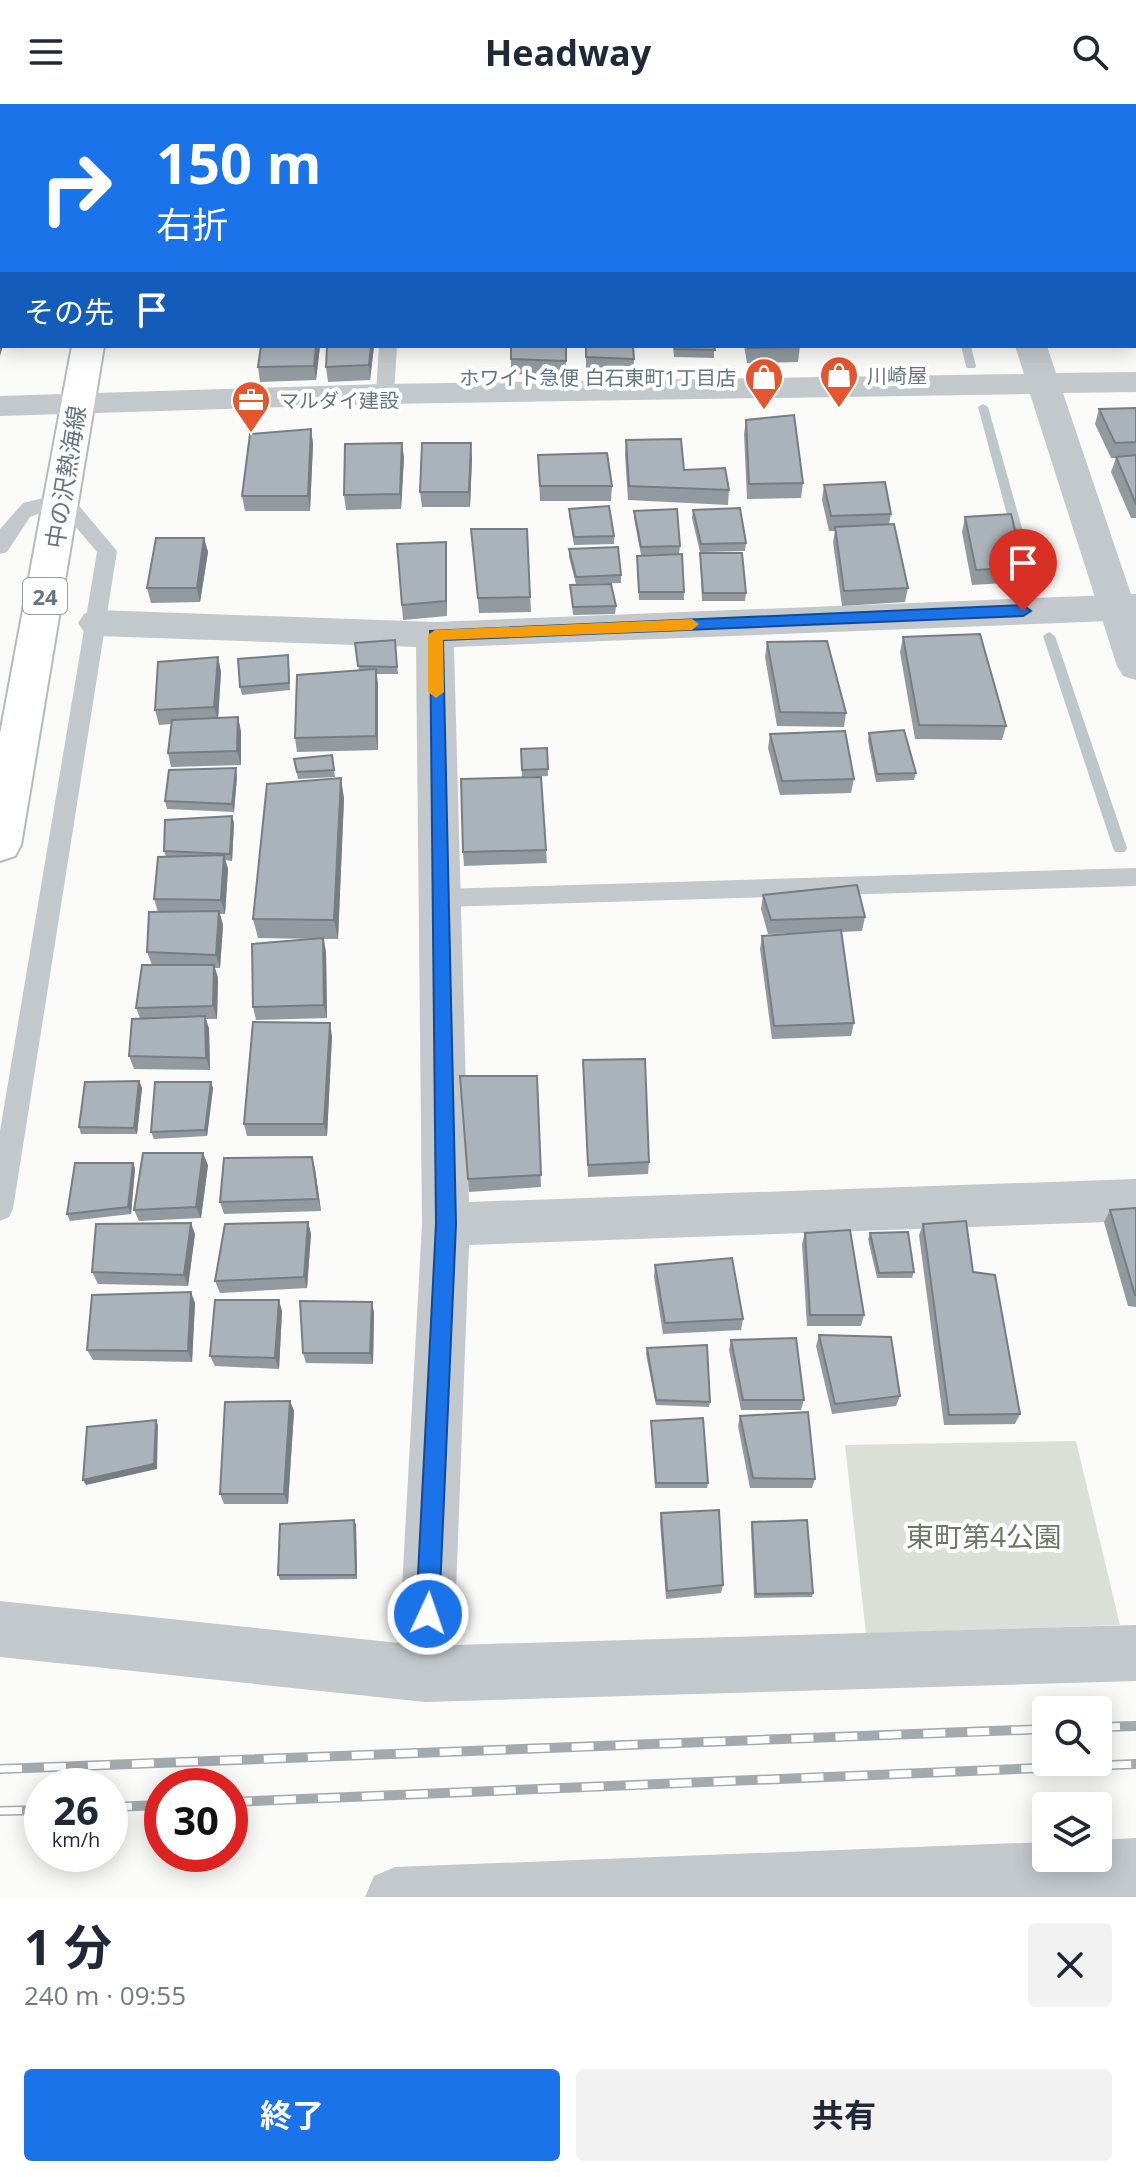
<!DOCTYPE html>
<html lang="ja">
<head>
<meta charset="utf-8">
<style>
	:root { --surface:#fff; --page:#f2f2f3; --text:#1f2937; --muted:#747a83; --accent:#1a73e8 }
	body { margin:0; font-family:"Open Sans","Noto Sans JP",sans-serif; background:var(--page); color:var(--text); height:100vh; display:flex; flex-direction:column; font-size:30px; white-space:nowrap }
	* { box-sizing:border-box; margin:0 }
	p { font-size:26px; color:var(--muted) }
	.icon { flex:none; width:44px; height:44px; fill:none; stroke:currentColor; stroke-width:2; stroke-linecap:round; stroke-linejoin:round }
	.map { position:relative; height:1793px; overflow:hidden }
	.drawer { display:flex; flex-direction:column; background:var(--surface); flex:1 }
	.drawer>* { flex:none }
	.banner { position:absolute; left:0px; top:0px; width:1136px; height:244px; box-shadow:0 4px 20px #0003; background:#1a73e8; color:#fff; overflow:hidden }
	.fabs { position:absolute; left:1032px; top:1592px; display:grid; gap:16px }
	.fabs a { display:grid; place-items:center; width:80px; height:80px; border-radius:8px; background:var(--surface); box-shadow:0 4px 20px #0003; font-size:40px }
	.speed { position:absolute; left:24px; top:1664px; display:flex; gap:16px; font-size:40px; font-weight:700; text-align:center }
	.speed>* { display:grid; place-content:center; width:104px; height:104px; border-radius:50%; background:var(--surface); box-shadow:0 4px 20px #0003; line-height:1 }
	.speed small { font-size:20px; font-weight:400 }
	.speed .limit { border:12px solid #d22; background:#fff; color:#111 }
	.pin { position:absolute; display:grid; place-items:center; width:68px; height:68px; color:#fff; margin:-82px -34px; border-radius:50% 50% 50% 0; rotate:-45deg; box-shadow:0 0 8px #0007 }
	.pin .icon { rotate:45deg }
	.me { position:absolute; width:88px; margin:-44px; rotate:3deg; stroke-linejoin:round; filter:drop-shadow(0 0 6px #0008) }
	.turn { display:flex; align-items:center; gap:28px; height:168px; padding:0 24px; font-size:36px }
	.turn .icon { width:104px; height:104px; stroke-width:2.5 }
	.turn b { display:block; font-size:56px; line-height:68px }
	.then { display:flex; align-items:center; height:76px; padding:0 24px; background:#0003; gap:16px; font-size:30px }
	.round { display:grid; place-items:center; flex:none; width:84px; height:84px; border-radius:8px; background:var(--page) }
	.headline { display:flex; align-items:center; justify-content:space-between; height:136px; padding:0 24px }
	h1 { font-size:48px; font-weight:700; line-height:60px }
	.cta { display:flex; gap:16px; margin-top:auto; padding:16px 24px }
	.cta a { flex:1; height:92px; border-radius:8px; background:var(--accent); color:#fff; font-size:32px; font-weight:700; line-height:92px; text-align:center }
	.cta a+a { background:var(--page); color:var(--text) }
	header { display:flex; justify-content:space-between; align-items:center; height:104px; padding:0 24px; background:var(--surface); font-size:36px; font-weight:700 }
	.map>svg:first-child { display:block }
	.green { fill:#dadfd7 }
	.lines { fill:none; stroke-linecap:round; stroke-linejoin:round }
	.stream { fill:#bbc7cb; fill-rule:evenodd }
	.primary-casing { stroke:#b5babe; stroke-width:4 }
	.service { fill:#c3c8cc; fill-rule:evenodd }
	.minor { fill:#c3c8cc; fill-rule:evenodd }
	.tertiary { fill:#c3c8cc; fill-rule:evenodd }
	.primary { fill:#fff; fill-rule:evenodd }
	.rail-casing { stroke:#a2aab0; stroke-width:10 }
	.rail { stroke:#fff; stroke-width:7; stroke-dasharray:22; stroke-linecap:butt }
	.wall { fill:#929a9f }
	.shaded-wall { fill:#777d82 }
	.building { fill:#aab3b9; stroke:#777d82; stroke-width:2 }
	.route { fill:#1a73e8; stroke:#114b97; stroke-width:2 }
	.slow { fill:#f59e0b }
	.labels { text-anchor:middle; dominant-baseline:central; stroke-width:8; stroke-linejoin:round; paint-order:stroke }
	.far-poi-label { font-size:20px; fill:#657683; stroke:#fff; text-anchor:start }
	.shield { fill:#fff; stroke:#939fa8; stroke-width:2 }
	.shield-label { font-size:22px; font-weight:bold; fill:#657683 }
	.street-label { font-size:24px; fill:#657683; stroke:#fff }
	.near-park-label { font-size:28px; fill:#687a64; stroke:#fff }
</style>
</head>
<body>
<header><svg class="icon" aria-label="menu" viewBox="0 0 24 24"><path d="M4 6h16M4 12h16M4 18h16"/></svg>Headway<svg class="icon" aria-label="search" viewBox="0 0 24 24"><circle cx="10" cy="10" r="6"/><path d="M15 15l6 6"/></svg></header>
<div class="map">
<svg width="1136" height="1793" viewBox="0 0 1136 1793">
	<rect width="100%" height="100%" fill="#fafaf8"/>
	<path class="green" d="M1076 1337 1120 1521 866 1530 845 1341Z"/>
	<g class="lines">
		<path class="stream" d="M961 242H971L976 262 975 264H967L966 262Z
			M983 300 988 303 1038 481 1032 485 1026 481 978 303Z
			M1049 528 1055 532 1127 744 1125 748H1115L1113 744 1043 532Z"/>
		<defs>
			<path id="primary" d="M72 242H104L21 741 15 752 0 757V630Z"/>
		</defs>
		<use href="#primary" class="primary-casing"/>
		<path class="service" d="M393 0H409V2H393Z
			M1134 33H1136V43H1134Z
			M379 242H397L394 290 385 296 376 290Z
			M63 389 70 391 117 447 13 1105 9 1113 0 1117V1027L97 448 58 402 30 413 7 448 0 450V425L23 399Z
			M1136 764V782L440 803 432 800 428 794 432 788 440 785Z"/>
		<path class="minor" d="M1136 490V516L454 543 469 1098 1136 1075V1117L469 1141 454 1541 1136 1521V1577L425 1598 0 1553V1497L399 1539 422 1120 416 543 97 532 84 528 78 519 84 510 97 506 435 518Z
			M1136 1734V1793H365L374 1772 395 1763 1046 1738V1754H1098V1736Z"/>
		<path class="tertiary" d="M940 0H968L969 2H941Z
			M1015 242H1047L1056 269 1136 268V288L1063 289 1136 505V576L1123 572 1117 562 1030 290 385 300 0 312V292L385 280 1024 270Z"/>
		<use href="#primary" class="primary"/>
		<defs>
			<path id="rail" d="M1098 1623 1136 1622
				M0 1665 1046 1625
				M230 1698 1136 1660
				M110 1703 162 1701
				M0 1707 42 1706"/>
		</defs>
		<use href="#rail" class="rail-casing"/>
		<use href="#rail" class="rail"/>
	</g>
	<path class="wall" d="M0 0H91V2H2V21H0Z
		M1017 0H1066L1065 2H1018Z
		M0 67H2V178L0 185Z
		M261 242H320L316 276 260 278 258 263Z
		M327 242H374L370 276 328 278 326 263Z
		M511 242H566V272L511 270Z
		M586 242 634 255 633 270 586 268Z
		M673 242H714V254L674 253Z
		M744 242H800L798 258 747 259Z
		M1136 304V414H1131L1111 368 1116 354H1111L1095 320 1099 305Z
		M746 316 803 379 801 394 747 395 744 330Z
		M311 325 313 340 310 407H245L242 392Z
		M626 336 684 366 729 386 728 401 628 396 625 351Z
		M538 351 612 382 611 397H540Z
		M404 353 401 405 346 406 344 391Z
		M472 354 470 403H422L420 388Z
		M824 381 891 410 889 420 908 484 905 498 842 502 833 438 835 427H829L822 396Z
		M569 405 614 432V440L574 441 569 412Z
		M693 406 746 439 745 447 700 448 692 414Z
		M634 407 680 442 679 450 641 451 634 414Z
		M965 413 1024 463 1020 478 972 481 962 428Z
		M471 425H527L531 508 479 509Z
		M204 434 208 448 200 498 151 499 147 484Z
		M446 438 447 512 403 516 397 440Z
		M569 445 621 471V479L576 480 569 453Z
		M700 449 746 489 745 497H702Z
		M637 452 684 488V496H639Z
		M570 481 616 502 615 510 573 511Z
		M903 533 1006 622 1002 636 915 635 900 548Z
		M395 536 398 570H376L378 646 297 648 295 634 359 566 355 539Z
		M767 538 846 609 844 623 777 622 765 553Z
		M218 553 221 568 218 614 238 613 241 628V661L171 663 168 649 171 620 159 621 155 606Z
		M289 559 290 586 242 591 240 583Z
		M869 629 916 669 914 676 876 678 868 637Z
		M770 630 854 675 851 689 780 691 768 644Z
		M547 644 548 672 522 673 521 645Z
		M332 651 335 673 298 675 294 655Z
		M237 672 234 708 167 705 165 697Z
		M344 694 338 835H324L326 848 327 914 256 916 253 903 320 835 258 834 253 815Z
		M232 712 234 719 232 757 225 756 228 765 225 810H220L223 821 220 864H215L218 874 217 915H206L209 925 210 966 134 965 129 952 140 914 136 904 152 861 147 848 158 808 154 795 166 753 164 747Z
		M546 746 547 759 464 762 463 748Z
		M763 791 865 813 862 827 841 828 854 919 851 932 772 935 760 845 762 832 802 829 768 830 761 805Z
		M332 932 327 1032H247L244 1020Z
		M583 956 649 1058 648 1070 588 1073Z
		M460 972H537L541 1083 469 1088Z
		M139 977 142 984 137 1030H81L79 1023Z
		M213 984 207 1032 154 1035 151 1028Z
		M312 1053 315 1065 321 1107 224 1110 220 1098Z
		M133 1059 135 1065 131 1110 70 1117 67 1110Z
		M208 1061 201 1114 139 1117 134 1106Z
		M1136 1104V1203L1128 1202 1104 1118 1110 1106Z
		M308 1118 311 1130 307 1184 220 1189 215 1177Z
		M923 1120 1020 1310 1015 1320 944 1321 919 1131Z
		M805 1129 864 1211 861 1222H807L802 1140Z
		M870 1129 914 1168 912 1174H877L868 1135Z
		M195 1130 188 1182 98 1180 92 1168Z
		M655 1161 743 1215 741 1226 663 1230 654 1173Z
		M372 1198 374 1209 373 1260 306 1259 303 1249Z
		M195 1199 192 1258 93 1256 87 1246Z
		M282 1207 279 1265 215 1262 210 1252Z
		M819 1231 900 1292 896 1302 832 1310 816 1242Z
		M731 1236 804 1296 801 1306H741L729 1246Z
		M647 1244 710 1298 709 1303 656 1301 646 1250Z
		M290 1297 294 1307 288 1400H224L220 1390Z
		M740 1312 815 1375 812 1384H750L738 1322Z
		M651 1317 708 1379 707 1384H655Z
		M661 1409 723 1481 721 1489 666 1495 660 1418Z
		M354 1416 356 1421 357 1475 280 1476 278 1471Z
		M752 1418 813 1489 812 1493 754 1494 751 1423Z"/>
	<path class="shaded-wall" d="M2 147V178L0 185V154Z
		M2 214 3 242 0 252V220Z
		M316 242H320L316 276 314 262Z
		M371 242H374L370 276 369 261Z
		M311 325 313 340 310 407 308 392Z
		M402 339 404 353 401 405 400 390Z
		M471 339 472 354 470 403 469 388Z
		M204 434 208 448 200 498 197 484Z
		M446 438 447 453V512L446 497Z
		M218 553 221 568 218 617 214 603Z
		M376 565 378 579V646L376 632Z
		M238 613 241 628V661L237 647Z
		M236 664 237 672 234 708 232 700Z
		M341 674 344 694 338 835 334 816Z
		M232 712 234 719 232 757 230 750Z
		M224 751 228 765 225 810 221 796Z
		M219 807 223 821 220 864 216 851Z
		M323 834 326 848 327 914 324 901Z
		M214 861 218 874 217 915 213 902Z
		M205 912 209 925 210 966 206 954Z
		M330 919 332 932 327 1032 324 1020Z
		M139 977 142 984 137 1030 134 1024Z
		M211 978 213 984 207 1032 205 1026Z
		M203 1049 208 1061 201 1114 196 1103Z
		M312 1053 315 1065 321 1107 318 1095Z
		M133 1059 135 1065 131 1110 128 1103Z
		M308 1118 311 1130 307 1184 304 1173Z
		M191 1119 195 1130 188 1182 184 1171Z
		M191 1188 195 1199 192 1258 188 1247Z
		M279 1196 282 1207 279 1265 275 1254Z
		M372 1198 374 1209 373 1260 370 1249Z
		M290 1297 294 1307 288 1400 284 1390Z
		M156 1316 158 1321 157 1365 86 1381 83 1376Z
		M354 1416 356 1421 357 1475 356 1471Z"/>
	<path class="building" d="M0 0H58L57 2H2V6H0Z
		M64 0H87V2H63Z
		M200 0H262L261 2H200Z
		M448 0H494V2H448Z
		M534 0H576V2H522V1Z
		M612 0H655V2H613Z
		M762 0H795L796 2H762Z
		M1088 0H1133V2H1089Z
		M1134 51H1136V81L1134 77Z
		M0 67H2V98H0Z
		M0 104H2V139H0Z
		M261 242H316L314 262 258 263Z
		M327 242H371L369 261 326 263Z
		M511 242H566V257L511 255Z
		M586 242H633L634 255 586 253Z
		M674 242H714L715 246 675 245Z
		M748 242H800V243L748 244Z
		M1136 304V338L1115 339 1099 305Z
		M794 311 803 379 749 380 746 316Z
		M311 325 308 392H242L250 330Z
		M681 335 684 366 725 364 729 386 629 382 626 336Z
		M402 339 400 390 344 391 345 340Z
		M422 339H471L469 388H420Z
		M607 349 612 382H540L538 351Z
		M1136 351V400L1116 353Z
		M885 378 891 410 831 412 824 381Z
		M609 402 614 432 574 433 569 405Z
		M740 404 746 439 701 440 693 406Z
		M677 405 680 442 641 443 634 407Z
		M1011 410 1024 463 976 466 965 413Z
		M894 420 908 484 844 487 835 423Z
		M471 425H527L530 493 478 494Z
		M156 434H204L197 484H147Z
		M446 438V497L402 501 397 440Z
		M618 443 621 471 576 473 569 445Z
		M700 449H742L746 489H703Z
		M682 450 684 488H639L637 452Z
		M611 480 616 502 573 503 570 481Z
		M980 530 1006 622 919 621 903 533Z
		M395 536 397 563 358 562 355 539Z
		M827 537 846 609 780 608 767 538Z
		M288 551 289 579 240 583 238 555Z
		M218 553 214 603 155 606 158 558Z
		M376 565V632L295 634 297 571Z
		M238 613 237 647 168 649 172 616Z
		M904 626 916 669 877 670 869 629Z
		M845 627 854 675 782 677 770 630Z
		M547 644 548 665 522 666 521 645Z
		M332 651 334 666 297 668 294 655Z
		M236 664 232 700 165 697 169 666Z
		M541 673 546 746 463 748 461 675Z
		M341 674 334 816 253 815 267 680Z
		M232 712 230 750 164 747 165 716Z
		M224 751 221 796 154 795 158 753Z
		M857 781 865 813 771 816 763 791Z
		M219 807 216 851 147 848 149 808Z
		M841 826 854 919 774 922 762 832Z
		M323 834 324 901 253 903 252 840Z
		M142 861H214L213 902 136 904Z
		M205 912 206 954 129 952 132 915Z
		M253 918 330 919 324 1020H244Z
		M645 955 649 1058 588 1061 583 956Z
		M460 972H537L541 1071 468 1075Z
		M139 977 134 1024 79 1023 85 978Z
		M155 978H211L205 1026 151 1028Z
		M143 1049H203L196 1103 134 1106Z
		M312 1053 318 1095 220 1098 224 1054Z
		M75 1059H133L128 1103 67 1110Z
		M1136 1104V1191H1135L1110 1106Z
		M966 1117 973 1168 995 1171 1020 1310 949 1311 923 1120Z
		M308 1118 304 1173 215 1177 225 1120Z
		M191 1119 184 1171 92 1168 96 1120Z
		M850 1126 864 1211H810L805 1129Z
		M908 1128 914 1168 879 1169 870 1129Z
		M732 1154 743 1215 665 1219 655 1161Z
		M191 1188 188 1247 87 1246 92 1191Z
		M215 1196H279L275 1254 210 1252Z
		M300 1197 372 1198 370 1249H303Z
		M819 1231 891 1233 900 1292 835 1300Z
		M796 1234 804 1296H743L731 1236Z
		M707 1241 710 1298 656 1296 647 1244Z
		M290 1297 284 1390H220L225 1298Z
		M808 1308 815 1375 753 1374 740 1312Z
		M703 1314 708 1379H656L651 1317Z
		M156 1316 154 1360 83 1376 87 1323Z
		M719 1406 723 1481 667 1487 661 1409Z
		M354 1416 356 1471H278L280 1420Z
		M807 1416 813 1489 756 1490 752 1418Z"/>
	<path class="route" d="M1023 501 1031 507 1023 512 443 536 456 1120 439 1510 436 1518 428 1521 420 1518 416 1510 436 1120 430 527Z"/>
	<path class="slow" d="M692 515 699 520 692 526 443 536 444 588 436 594 428 588V531L435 526Z"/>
	<defs>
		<symbol id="shop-pin" viewBox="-11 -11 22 30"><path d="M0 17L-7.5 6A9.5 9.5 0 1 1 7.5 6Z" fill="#e4572e" stroke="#fff"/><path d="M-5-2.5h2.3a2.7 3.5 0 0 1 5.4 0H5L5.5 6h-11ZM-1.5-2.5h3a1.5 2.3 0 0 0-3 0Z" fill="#fff"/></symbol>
		<symbol id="office-pin" viewBox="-11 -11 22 30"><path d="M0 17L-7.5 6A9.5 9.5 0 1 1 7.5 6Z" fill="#e4572e" stroke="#fff"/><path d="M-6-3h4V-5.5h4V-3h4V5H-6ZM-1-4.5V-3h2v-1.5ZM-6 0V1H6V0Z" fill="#fff"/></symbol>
	</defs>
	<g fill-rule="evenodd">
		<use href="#shop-pin" x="817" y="249" width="44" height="60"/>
		<use href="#shop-pin" x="742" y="251" width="44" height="60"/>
		<use href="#office-pin" x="229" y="274" width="44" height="60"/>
	</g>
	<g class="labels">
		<g class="far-poi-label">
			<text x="867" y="271">川崎屋</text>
			<text x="736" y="273" text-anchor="end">ホワイト急便 白石東町1丁目店</text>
			<text x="279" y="296">マルダイ建設</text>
		</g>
		<rect class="shield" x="23" y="474" width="44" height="36" rx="6"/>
		<g class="shield-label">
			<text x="45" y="492">24</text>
		</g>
		<g class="street-label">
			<text transform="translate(65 373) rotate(-81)">中の沢熱海線</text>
		</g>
		<g class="near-park-label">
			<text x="984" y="1432">東町第4公園</text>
		</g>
	</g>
</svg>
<div class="fabs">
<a><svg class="icon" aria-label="search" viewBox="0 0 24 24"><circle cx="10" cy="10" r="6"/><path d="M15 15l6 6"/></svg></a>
<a><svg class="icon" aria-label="layers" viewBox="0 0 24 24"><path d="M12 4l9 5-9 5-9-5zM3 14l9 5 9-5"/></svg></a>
</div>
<div class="speed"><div>26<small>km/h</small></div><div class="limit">30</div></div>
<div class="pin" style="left:1023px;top:507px;background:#d93025"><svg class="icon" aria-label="arrive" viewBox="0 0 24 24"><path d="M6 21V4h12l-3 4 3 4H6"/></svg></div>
<svg class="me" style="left:428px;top:1510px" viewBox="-20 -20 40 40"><circle r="17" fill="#1a73e8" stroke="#fff" stroke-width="3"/><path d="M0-11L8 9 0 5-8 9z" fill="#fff"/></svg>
<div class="banner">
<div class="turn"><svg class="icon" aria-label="right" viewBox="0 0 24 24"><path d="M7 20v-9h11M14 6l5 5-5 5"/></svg><div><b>150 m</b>右折</div></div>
<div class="then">その先<svg class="icon" aria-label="arrive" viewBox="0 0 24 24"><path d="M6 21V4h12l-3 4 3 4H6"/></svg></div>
</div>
</div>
<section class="drawer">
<div class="headline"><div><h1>1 分</h1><p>240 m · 09:55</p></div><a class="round"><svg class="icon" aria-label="close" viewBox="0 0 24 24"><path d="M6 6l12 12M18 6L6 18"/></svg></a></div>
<div class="cta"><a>終了</a><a>共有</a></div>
</section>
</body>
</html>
